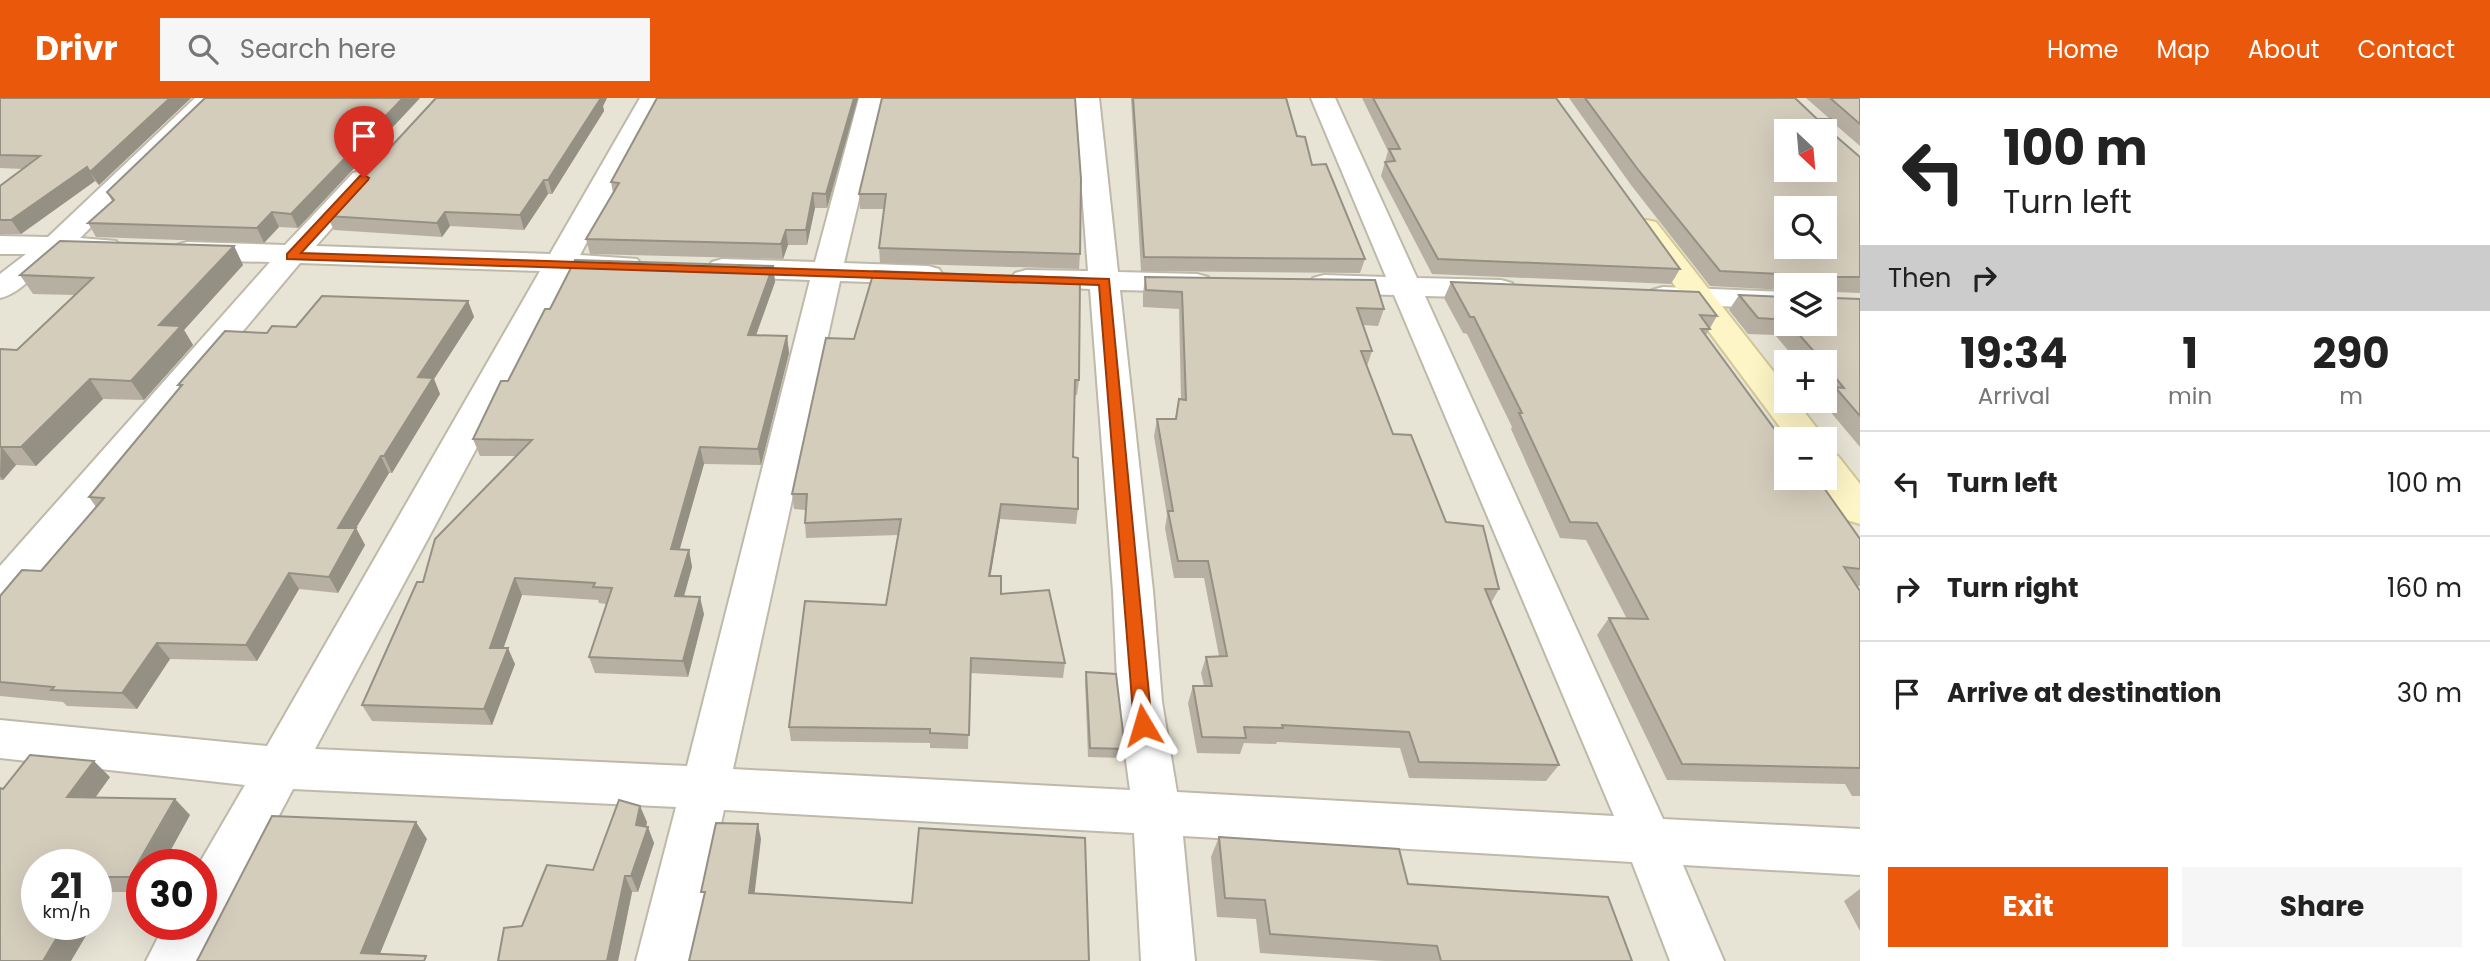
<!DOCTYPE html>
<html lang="en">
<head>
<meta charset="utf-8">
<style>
	:root { --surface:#fff; --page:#f6f6f6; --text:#222; --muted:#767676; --line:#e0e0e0; --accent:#ea580c }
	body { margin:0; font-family:Poppins,sans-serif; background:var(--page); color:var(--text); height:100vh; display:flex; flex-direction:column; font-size:26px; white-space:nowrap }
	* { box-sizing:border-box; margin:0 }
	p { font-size:23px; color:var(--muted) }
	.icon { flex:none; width:38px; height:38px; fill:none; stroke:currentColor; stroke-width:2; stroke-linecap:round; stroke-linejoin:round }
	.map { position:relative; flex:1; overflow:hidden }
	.side { display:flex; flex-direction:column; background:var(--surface); width:630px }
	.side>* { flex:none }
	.guide { background:#fff; color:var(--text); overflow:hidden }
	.needle { width:46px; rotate:154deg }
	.buttons { position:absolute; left:1774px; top:21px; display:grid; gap:14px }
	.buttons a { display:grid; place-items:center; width:63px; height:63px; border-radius:0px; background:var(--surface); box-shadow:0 7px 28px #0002; font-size:35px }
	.speed { position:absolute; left:21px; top:751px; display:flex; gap:14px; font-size:35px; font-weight:700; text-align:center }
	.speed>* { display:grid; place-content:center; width:91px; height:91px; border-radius:50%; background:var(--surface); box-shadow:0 7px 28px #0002; line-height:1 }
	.speed small { font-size:18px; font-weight:400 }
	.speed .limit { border:10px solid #d22; background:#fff; color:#111 }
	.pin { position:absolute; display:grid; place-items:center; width:60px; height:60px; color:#fff; margin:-72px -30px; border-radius:50% 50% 50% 0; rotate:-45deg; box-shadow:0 0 7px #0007 }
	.pin .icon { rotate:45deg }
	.me { position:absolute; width:77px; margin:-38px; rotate:353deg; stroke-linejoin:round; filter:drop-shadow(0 0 5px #0008) }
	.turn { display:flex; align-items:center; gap:24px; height:147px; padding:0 28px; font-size:32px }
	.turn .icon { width:91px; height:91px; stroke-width:2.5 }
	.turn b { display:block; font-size:49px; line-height:60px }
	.then { display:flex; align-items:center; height:66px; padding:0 28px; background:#0003; gap:14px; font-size:26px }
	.eta { display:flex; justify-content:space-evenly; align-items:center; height:119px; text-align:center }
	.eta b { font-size:42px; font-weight:700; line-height:49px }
	.button { display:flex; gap:14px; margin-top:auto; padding:14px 28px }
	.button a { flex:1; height:80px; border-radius:0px; background:var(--accent); color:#fff; font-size:28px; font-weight:700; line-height:80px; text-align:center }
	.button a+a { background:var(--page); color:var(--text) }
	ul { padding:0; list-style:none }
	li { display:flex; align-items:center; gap:21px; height:105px; padding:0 28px; border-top:2px solid var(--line) }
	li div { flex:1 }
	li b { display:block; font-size:26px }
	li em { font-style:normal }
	header { display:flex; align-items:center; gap:42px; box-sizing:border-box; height:98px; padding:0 35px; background:var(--accent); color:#fff }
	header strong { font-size:33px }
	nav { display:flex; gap:38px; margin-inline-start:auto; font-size:24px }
	.search { width:490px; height:63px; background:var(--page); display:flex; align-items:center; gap:18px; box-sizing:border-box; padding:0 24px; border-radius:0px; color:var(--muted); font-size:26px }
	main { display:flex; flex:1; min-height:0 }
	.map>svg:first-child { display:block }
	.residential { fill:#e7e3d5; fill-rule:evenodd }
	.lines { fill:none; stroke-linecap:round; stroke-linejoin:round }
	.street-casing { stroke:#beb9a9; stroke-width:4 }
	.secondary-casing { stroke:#d3c797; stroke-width:4 }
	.street { fill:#fff; fill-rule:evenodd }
	.secondary { fill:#fef5c6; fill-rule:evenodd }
	.wall { fill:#b7b0a2 }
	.shaded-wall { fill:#959084 }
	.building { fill:#d5cdbc; stroke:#959084; stroke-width:2; fill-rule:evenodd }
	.route { fill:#ea580c; stroke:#983908; stroke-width:2 }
</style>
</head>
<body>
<header>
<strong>Drivr</strong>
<div class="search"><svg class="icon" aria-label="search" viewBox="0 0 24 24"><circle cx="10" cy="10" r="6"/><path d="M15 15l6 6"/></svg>Search here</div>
<nav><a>Home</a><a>Map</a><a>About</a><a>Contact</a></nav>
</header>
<main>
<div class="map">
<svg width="1860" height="863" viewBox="0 0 1860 863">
	<rect width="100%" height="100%" fill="#f3f0e7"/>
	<path class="residential" d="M180 0H1860V863H0V57ZM1787 33H1825V72H1787ZM1787 110H1825V149H1787ZM1787 187H1825V226H1787ZM1787 264H1825V303H1787ZM1787 341H1825V380H1787ZM37 766H96V826H37ZM142 766H201V826H142Z"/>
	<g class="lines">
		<defs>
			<path id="street" d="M195 0H221L80 140 116 143 120 149 116 155C100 159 72 152 60 158 38 169 25 194 0 200V176L26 156H0V138L48 139Z
				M640 0H664L580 157 637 161 642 167 637 173 627 176 571 174 315 651 687 668 810 182 722 179 712 176 707 170 712 164 722 161 815 164 859 0H883L844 165 928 168 939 171 943 177 939 183 928 186 840 183 733 671 1130 692 1118 604 1113 493 1090 191 1015 187 1011 181 1015 175 1026 172 1088 173 1075 0H1099L1118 174 1197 176 1208 179 1212 185 1208 191 1197 194 1120 192 1153 493 1162 604 1177 694 1614 718 1394 197 1324 195 1313 192 1309 186 1313 180 1324 177 1386 179 1311 0H1335L1417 180 1501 182 1512 185 1516 191 1512 197 1501 200 1425 198 1663 721 1860 731V777L1683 767 1724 863H1670L1632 764 1183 738 1195 863H1141L1134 735 724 712 690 863H636L676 709 293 691 202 863H146L165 826H201V766H199L245 687 0 660V622L267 648 540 173 300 165 14 506 0 510V468L270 164 187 162 177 159 172 153 177 147 187 144 285 147 353 75 362 73 371 75 375 81 316 148 550 156Z
				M1663 189 1787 194V212L1652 204 1648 198 1652 192Z"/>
			<path id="secondary" d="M1646 122 1656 124 1787 291V303H1796L1825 341H1789L1632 130 1636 124Z
				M1825 355 1838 358 1860 386V426L1847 422 1815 380H1825Z"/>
		</defs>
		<use href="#street" class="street-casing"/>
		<use href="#secondary" class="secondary-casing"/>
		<use href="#street" class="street"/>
		<use href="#secondary" class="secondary"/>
	</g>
	<path class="wall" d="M0 0H191L99 87 95 83 21 136H0V88L23 71 0 70Z
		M205 0H420L298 130 279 129 264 145 96 139 88 125 112 103 107 94Z
		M436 0H607L603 8 604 13 552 96H548L524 132 450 128 442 139 334 132 327 118Z
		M858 0 827 110H815L807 147H788L783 161 590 156 586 141 613 95 611 84Z
		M882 0 1080 156 1079 171 880 165 879 150 885 111H860L859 96Z
		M1131 0H1286L1297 38 1365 161 1360 175 1141 173Z
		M1362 0H1556L1680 171 1671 186 1432 176 1381 78 1388 53Z
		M1569 0H1795L1817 21H1830L1806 0H1860V48L1831 23V34L1860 59V195L1834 194V200L1860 201V349L1823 305 1827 300 1825 297V264H1798L1775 237 1748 236 1729 212 1739 197 1787 199V226H1825V187H1787V192L1710 188 1631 87Z
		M234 148 243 167 184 232 193 247 144 302 103 301 36 368 16 367 3 382H0V251L17 252 74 197 33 196 20 177Z
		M773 168 775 184 756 237 787 238 789 255 761 367 704 366 679 452H689L692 469 684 499 704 516 688 579 595 575 589 559 606 506 599 505 598 502 522 497 503 550 515 566 492 627 372 623 362 607 423 484 516 358H480L473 341 550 211Z
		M1145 179 1384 211 1378 228 1363 227 1372 253 1367 268 1393 336 1446 424 1499 491 1491 505 1559 667 1546 683 1409 680 1400 650 1277 644 1276 646 1244 645 1240 656 1197 655 1188 605 1193 588H1204L1201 575 1206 559 1219 558 1204 480H1174L1165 430 1167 417 1154 338 1157 321H1175L1179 301 1181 302 1179 211 1143 209V196Z
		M1451 184 1717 218 1706 237 1860 471V488H1857L1860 493V698H1852L1845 686 1667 682 1597 537 1609 520 1627 521 1586 442 1560 440 1511 331 1512 329 1467 236 1463 235 1444 200Z
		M468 203 474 219 434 281 440 296 392 375H389L356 430 365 447 338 495 299 491 257 563 170 561 137 611 67 608 63 604 0 598V498L41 473 96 409 89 399 180 290 178 287 267 235Z
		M826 240 1079 282 1077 297H1074L1073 359 1078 411 1076 426 1000 421 990 478 1001 496 1065 565 1063 580 970 575 968 651 930 650V645L791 643 789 629 886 507 898 437 806 440 805 425 806 412 794 411 792 396Z
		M1086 574 1125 651 1123 660 1088 659 1085 583Z
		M110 679 95 700 190 717 163 766H142V794H112L96 820V766L0 690Z
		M647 724 646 728 654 745 638 794H632L618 863H498L522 828 593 772Z
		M1219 739 1408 786 1632 863H1384L1260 855 1256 821 1217 819 1211 759Z
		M1860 791V833L1844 803Z"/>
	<path class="shaded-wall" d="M170 0H191L99 87 90 74Z
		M403 0H420L298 130 291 116Z
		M597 0H607L603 8 604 13 552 96 548 82Z
		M854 0H858L827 110 826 96Z
		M87 69 95 83 21 136 11 122Z
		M544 82 548 96 524 132 520 117Z
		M813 95 815 110 807 147 806 132Z
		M272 114 279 129 264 145 257 130Z
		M445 114 450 128 442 139 437 125Z
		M786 132 788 147 783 161 781 146Z
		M234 148 243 167 184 232 193 247 144 302 131 283 159 227Z
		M773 168 775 184 750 254 748 237Z
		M468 203 474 219 434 281 440 296 392 375 384 358 418 279Z
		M787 238 789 255 761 367 758 351Z
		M90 281 103 301 36 368 21 349Z
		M1 348 16 367 3 382 0 378Z
		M700 349 704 366 675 468 671 451Z
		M381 358 389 375 356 430 365 447 338 495 329 479 338 430Z
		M1001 406 1000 421 988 493 989 478Z
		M689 452 692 469 679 515 675 498Z
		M289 475 299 491 257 563 246 547Z
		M515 480 522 497 498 566 490 550Z
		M700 499 704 516 688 579 683 563Z
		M157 545 170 561 137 611 122 595Z
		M508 550 515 566 492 627 484 611Z
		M94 663 110 679 84 715 67 699Z
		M175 701 190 717 163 766H142V789L130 779Z
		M640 708 647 724 643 743 636 727Z
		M416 724 427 741 377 863 361 855Z
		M758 726 761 741 753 809 749 795Z
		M648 729 654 745 638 794 631 778Z
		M625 778 632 794 618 863H607Z
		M96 781 112 794 96 820Z
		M65 826H93L71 863H43Z"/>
	<path class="building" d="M0 0H170L90 74 87 69 11 122H0V88L40 58 0 57Z
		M205 0H403L291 116 272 114 257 130 88 125 114 102 107 94Z
		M436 0H601L548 82H544L520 117 445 114 437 125 327 118Z
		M657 0H854L826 96 813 95 806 132H786L781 146 586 141 619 85 611 84Z
		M882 0H1075L1081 81 1080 156 879 150 886 96H859Z
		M1133 0H1286L1297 38 1305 39 1312 67 1326 66 1365 161 1144 159Z
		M1373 0H1556L1680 171 1438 161 1385 64 1395 63 1389 51H1400Z
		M1585 0H1795L1817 21H1831V34L1860 59V179H1834V200L1860 201V318L1835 289 1844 290 1825 267V264H1823L1790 226H1825V187H1800L1799 177 1720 173 1639 73ZM1787 33H1825V72H1787ZM1787 110H1825V149H1787Z
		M1830 0H1860V26Z
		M60 143 234 148 159 227 181 228 131 283 90 281 21 349H0V251L17 252 93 180 20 177Z
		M575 162 773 168 748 237 787 238 758 351 700 349 671 451 689 452 675 498 700 499 683 563 589 559 612 490 593 489 595 485 515 480 490 550H508L484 611 362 607 417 484H423L435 441 532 342 473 341 501 283H508L545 211H550Z
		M874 173 1080 180 1079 282H1075L1073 359 1078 360V411L1001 406 989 478H1001V496L1049 492 1065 565 971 560 969 637 930 635V631L789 629 805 503 886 507 901 421 805 425 807 396H792L826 240 854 241Z
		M1145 179 1375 182 1384 211 1357 210 1372 253H1361L1393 336 1411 337 1446 424 1483 428 1499 491H1485L1559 667 1419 664 1409 634 1282 627 1283 630 1244 629 1246 640 1202 639 1193 588H1212L1206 559 1227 558 1208 463H1178L1168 413H1173L1157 321H1176L1179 301 1186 302 1182 194 1146 192Z
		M1451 184 1699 194 1717 218 1700 217 1710 231H1701L1787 348V380H1817L1860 441V471L1844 469 1860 493V670L1682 666 1609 520 1648 521 1597 425 1570 424 1519 315H1522L1474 219H1470Z
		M1739 197 1787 199V222L1758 220Z
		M322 198 468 203 418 279 433 280 384 358H381L338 430H356L329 479 289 475 246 547 157 545 122 595 51 592 54 589 0 584V498L22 472 41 473 104 400 89 399 182 287H178L225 233 267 235 272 228 296 229Z
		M1086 574 1116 576 1125 651 1090 650Z
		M30 657 94 663 67 699 175 701 130 779H96V766H37V826H65L43 863H0V690L3 691Z
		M619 702 640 708 636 727 648 729 631 778H625L607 863H498L504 830 522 828 547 767 593 772Z
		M272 718 416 724 361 855 426 858 424 863H197Z
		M716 725 758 726 749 795 912 805 919 730 1085 740 1089 863H689L705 794H701Z
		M1219 739 1399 751 1408 786 1608 799 1632 863H1441L1437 848 1270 836 1265 802 1225 800Z"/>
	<path class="route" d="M364 77 369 80 368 82 301 155 1109 181 1152 627 1150 632 1143 635 1136 632 1134 627 1099 187 287 161V156L360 78Z"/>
</svg>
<div class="buttons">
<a><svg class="needle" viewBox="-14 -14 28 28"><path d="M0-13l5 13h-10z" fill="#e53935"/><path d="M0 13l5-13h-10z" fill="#767676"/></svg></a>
<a><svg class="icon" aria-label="search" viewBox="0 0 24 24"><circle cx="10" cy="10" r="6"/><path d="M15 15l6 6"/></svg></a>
<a><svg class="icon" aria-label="layers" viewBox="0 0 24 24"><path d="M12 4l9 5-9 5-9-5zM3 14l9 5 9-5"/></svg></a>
<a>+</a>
<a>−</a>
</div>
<div class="speed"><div>21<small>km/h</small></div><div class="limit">30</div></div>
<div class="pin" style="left:364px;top:80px;background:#d93025"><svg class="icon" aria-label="arrive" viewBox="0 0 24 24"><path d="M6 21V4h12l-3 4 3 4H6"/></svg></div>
<svg class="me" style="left:1143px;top:627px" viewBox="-20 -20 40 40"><path d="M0-17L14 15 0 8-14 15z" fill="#ea580c" stroke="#fff" stroke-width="4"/></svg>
</div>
<section class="side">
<div class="guide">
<div class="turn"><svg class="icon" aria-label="left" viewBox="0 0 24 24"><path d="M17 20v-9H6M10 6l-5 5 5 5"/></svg><div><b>100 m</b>Turn left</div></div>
<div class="then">Then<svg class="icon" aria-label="right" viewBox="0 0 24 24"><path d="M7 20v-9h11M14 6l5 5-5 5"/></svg></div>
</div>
<div class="eta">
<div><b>19:34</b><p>Arrival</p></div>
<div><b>1</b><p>min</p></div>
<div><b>290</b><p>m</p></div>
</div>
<ul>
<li><svg class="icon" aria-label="left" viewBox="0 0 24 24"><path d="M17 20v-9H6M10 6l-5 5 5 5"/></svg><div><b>Turn left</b></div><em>100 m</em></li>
<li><svg class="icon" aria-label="right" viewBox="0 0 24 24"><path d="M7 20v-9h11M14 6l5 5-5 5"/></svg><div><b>Turn right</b></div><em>160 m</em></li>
<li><svg class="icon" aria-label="arrive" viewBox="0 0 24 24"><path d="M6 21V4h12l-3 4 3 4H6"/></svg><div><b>Arrive at destination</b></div><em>30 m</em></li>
</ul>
<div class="button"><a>Exit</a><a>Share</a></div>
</section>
</main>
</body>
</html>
